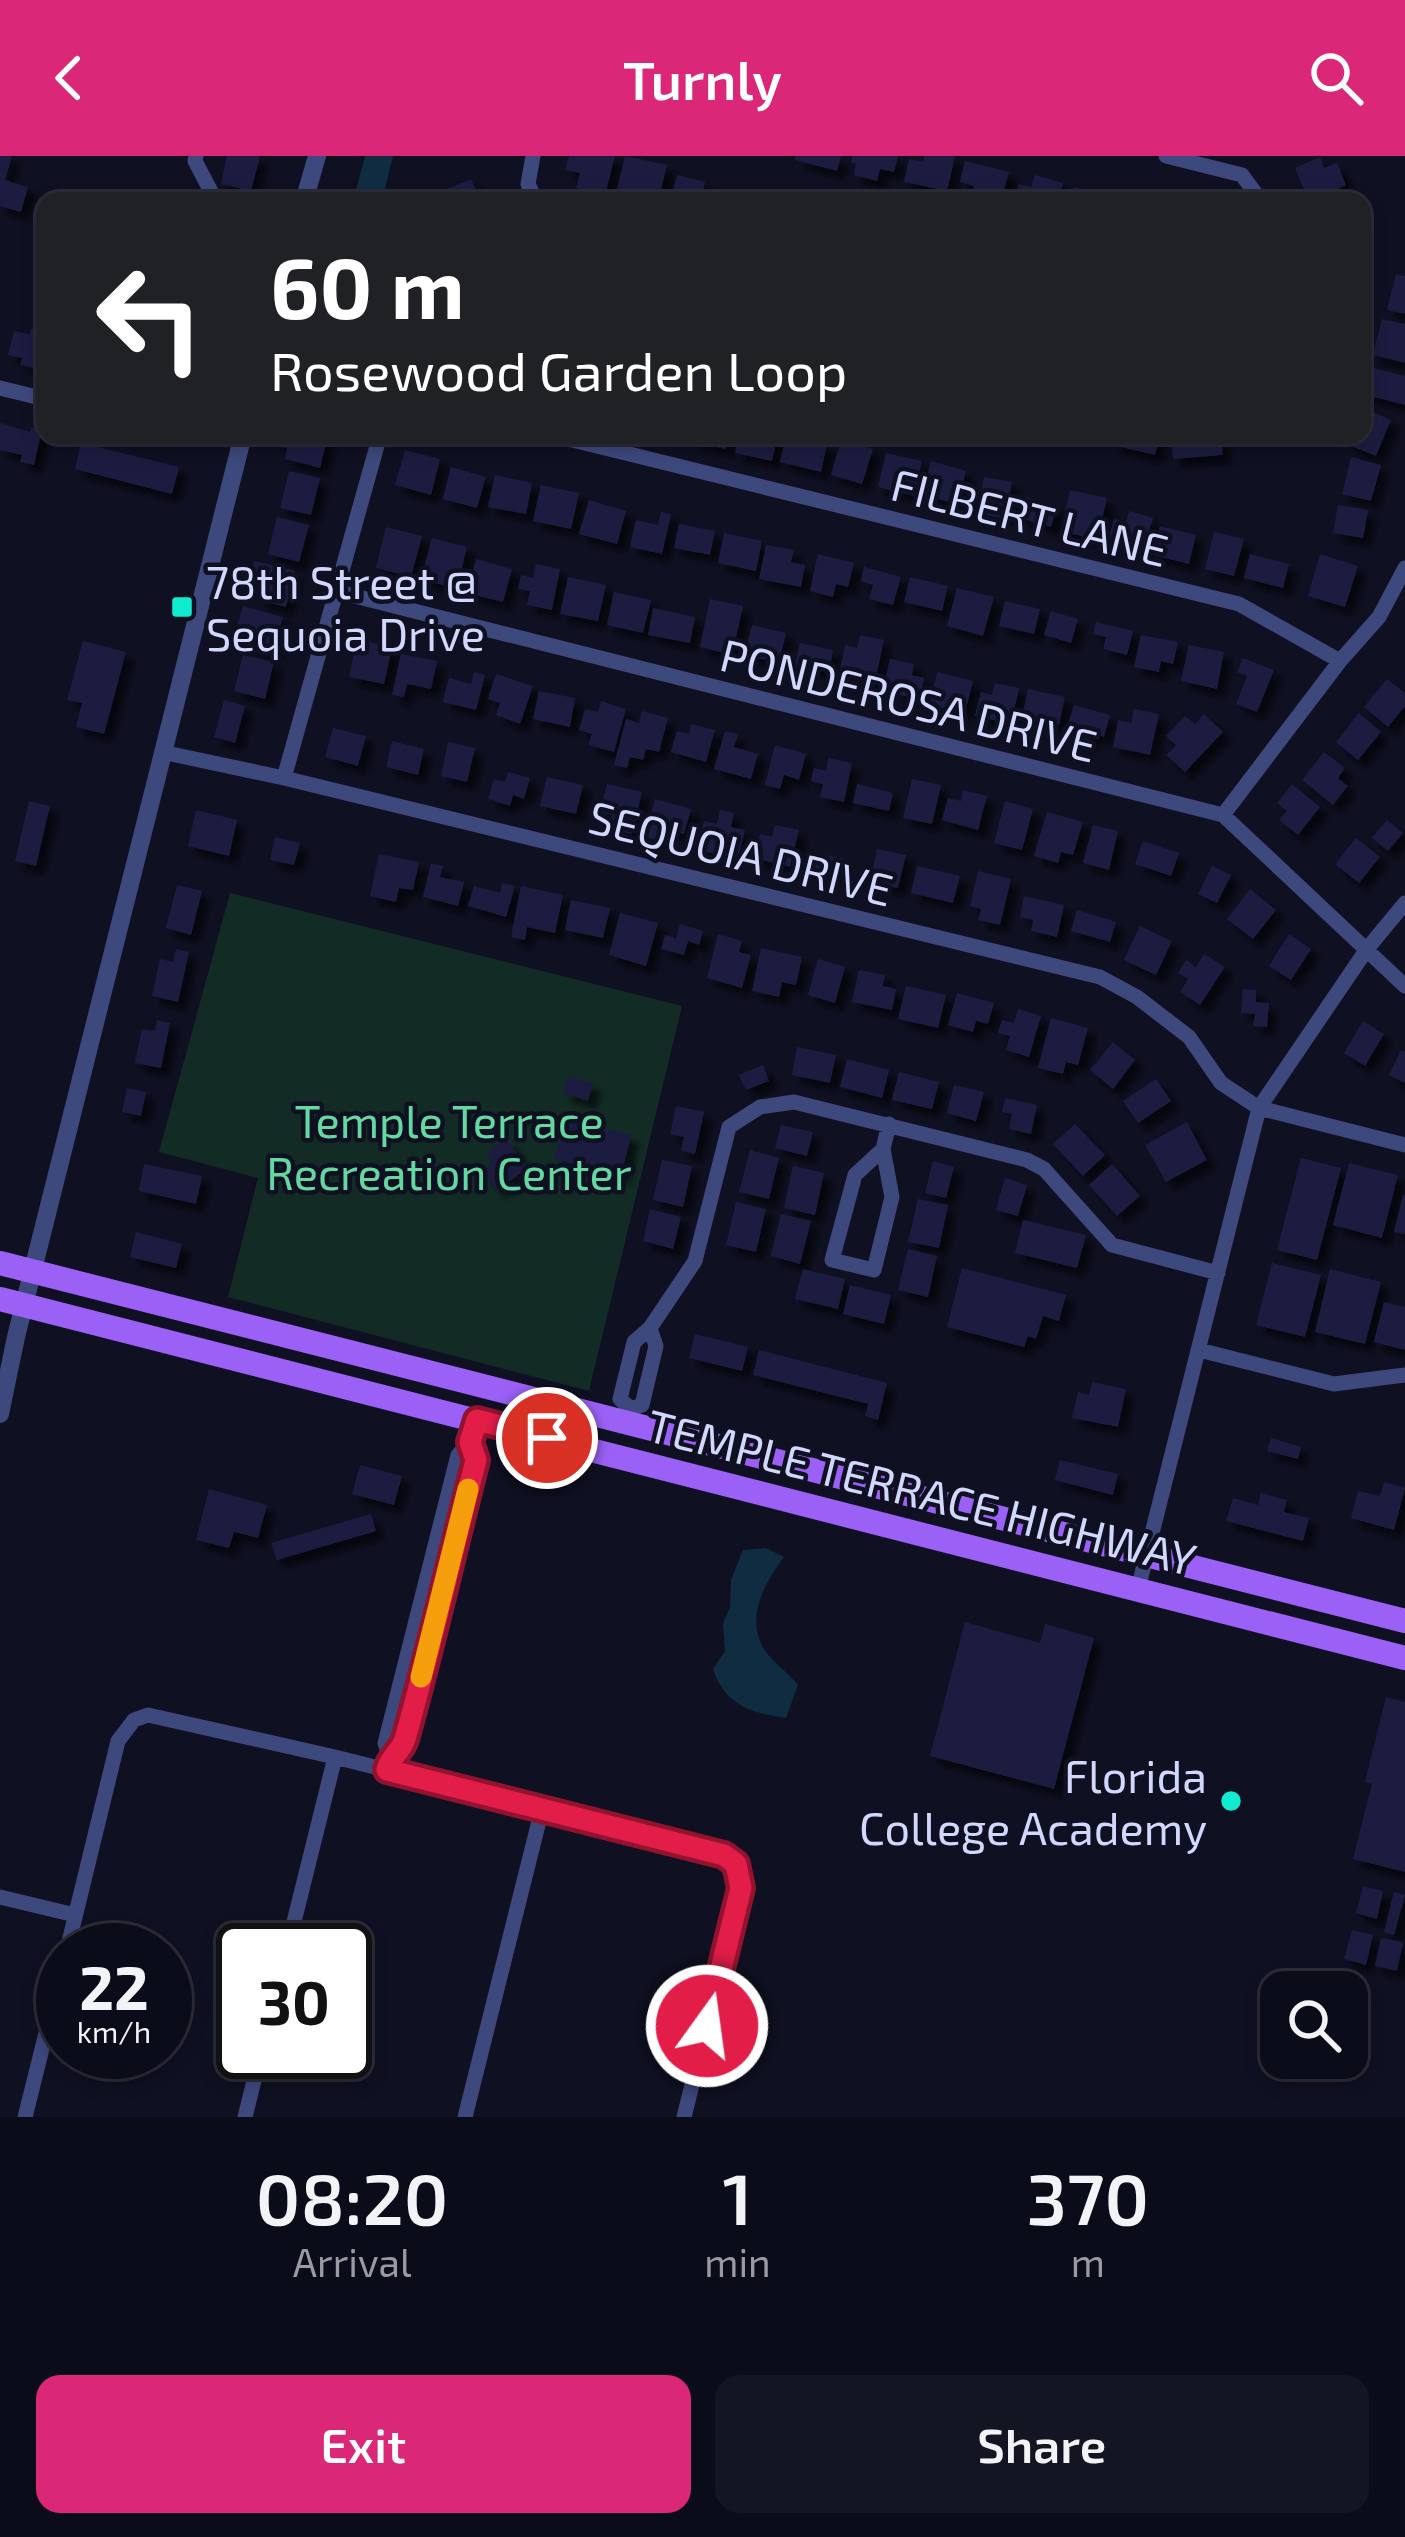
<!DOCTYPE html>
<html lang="en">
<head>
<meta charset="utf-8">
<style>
	:root { --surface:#0b0c19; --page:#141522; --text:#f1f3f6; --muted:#9a9ba2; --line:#2b2c38; --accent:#db2777 }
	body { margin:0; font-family:"Exo 2",sans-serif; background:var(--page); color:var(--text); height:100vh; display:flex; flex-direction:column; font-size:45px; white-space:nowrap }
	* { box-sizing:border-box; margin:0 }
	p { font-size:39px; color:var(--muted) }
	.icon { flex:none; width:66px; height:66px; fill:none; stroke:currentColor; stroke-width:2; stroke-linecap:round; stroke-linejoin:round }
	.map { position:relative; height:1961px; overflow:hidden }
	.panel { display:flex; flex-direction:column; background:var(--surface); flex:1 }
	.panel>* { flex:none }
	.guide { position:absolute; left:36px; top:36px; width:1335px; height:252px; border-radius:24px; box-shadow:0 6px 18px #0003,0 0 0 3px var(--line); background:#202124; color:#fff; overflow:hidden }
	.controls { position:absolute; left:1260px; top:1815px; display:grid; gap:24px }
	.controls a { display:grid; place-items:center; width:108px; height:108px; border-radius:24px; background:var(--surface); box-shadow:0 6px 18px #0003,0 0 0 3px var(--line); font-size:60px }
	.speed { position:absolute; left:36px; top:1767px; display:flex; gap:24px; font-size:60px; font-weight:700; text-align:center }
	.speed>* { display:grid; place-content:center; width:156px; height:156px; border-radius:50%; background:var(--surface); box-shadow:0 6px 18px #0003,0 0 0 3px var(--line); line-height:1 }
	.speed small { font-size:30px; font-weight:400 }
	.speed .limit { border:6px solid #111; border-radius:18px; background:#fff; color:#111 }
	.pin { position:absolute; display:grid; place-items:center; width:102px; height:102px; color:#fff; margin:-51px; border:6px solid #fff; border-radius:50%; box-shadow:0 3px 12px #0007 }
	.me { position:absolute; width:132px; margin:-66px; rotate:14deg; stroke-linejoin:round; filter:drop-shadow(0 0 9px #0008) }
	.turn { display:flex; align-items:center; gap:42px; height:252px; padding:0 36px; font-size:54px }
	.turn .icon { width:156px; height:156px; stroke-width:2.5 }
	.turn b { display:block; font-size:84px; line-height:102px }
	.eta { display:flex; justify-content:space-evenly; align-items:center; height:204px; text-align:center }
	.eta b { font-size:72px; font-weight:600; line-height:84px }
	.action { display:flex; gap:24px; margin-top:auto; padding:24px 36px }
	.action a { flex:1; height:138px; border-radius:24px; background:var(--accent); color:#fff; font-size:48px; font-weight:600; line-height:138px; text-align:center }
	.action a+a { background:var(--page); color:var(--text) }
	header { display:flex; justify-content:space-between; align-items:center; height:156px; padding:0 36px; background:var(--accent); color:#fff; font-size:54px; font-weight:600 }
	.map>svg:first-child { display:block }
	.green { fill:#122b24 }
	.water { fill:#0f2c41 }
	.building { fill:#1c1d41; filter:url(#shadow) }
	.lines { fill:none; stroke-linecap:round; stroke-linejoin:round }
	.minor { stroke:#3d497d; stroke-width:15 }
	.tertiary { stroke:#3d497d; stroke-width:18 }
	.primary { stroke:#9b60f5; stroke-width:24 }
	.route-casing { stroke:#92132f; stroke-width:30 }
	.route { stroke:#e11d48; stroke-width:21 }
	.slow { stroke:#f59e0b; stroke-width:21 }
	.poi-dot { fill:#0feccf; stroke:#0f1021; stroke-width:4.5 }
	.labels { text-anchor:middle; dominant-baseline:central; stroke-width:9; stroke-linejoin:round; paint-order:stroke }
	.street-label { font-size:45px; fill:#d2d7fc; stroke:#0f1021 }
	.poi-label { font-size:45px; fill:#d2d7fc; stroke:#0f1021; text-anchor:start }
	.park-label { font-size:45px; fill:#63d8a0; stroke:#0f1021 }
</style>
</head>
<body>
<header><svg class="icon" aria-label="back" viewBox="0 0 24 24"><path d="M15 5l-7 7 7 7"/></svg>Turnly<svg class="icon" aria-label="search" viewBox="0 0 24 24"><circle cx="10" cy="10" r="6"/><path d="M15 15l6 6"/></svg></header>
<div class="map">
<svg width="1405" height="1961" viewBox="0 0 1405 1961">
	<defs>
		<filter id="shadow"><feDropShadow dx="8" dy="8" stdDeviation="3" flood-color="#0009"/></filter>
	</defs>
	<rect width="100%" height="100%" fill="#0f1021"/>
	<path class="green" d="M230 737 682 850 589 1235 228 1141 258 1022 159 996Z"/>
	<path class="water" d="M365 0H393L382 45H353Z
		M766 1392 784 1401C765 1427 745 1461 764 1493 772 1506 789 1517 798 1529L786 1562C750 1557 725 1549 713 1513L725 1495 723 1468 730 1451 731 1424 743 1394Z"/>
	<path class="building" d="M0 0H12L5 24 28 31 21 56 0 50Z
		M227 0H260L251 35 221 28Z
		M569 0H615L605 39 576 32 580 17 565 14Z
		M625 0 667 9 660 38 646 34 643 45 615 42Z
		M796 0H841L837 15 795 4Z
		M852 0H898L894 16 880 13 877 25 854 19 856 7 851 6Z
		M924 0H955L947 35 904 26 909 3 923 6Z
		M1320 1 1324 12 1337 7 1346 29 1334 35 1338 45H1309L1295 12Z
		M965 5 1009 16 1001 45 972 40 974 30 960 26Z
		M677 19 705 26 702 38 724 45 671 43Z
		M1035 19 1063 27 1058 45H1015L1019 28 1031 31Z
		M471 23 481 45H453L447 33Z
		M1074 31 1119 44V45H1070Z
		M1396 118 1405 120V158L1387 154Z
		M1382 163 1405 168V207L1373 199Z
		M31 173 42 176 33 212 20 209 22 202 8 199 14 175 29 178Z
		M1366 210 1405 220V249L1362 238Z
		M1362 251 1391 264 1376 300 1346 288 1349 279H1362Z
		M0 267 30 276 31 271 42 273 34 309 20 306 22 299 0 294Z
		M278 279H328L320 312 285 303 287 292 276 289Z
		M691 279H729L726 293 690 285Z
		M739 279H778L772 305 735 297Z
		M786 279 827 288 821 316 780 306Z
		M1114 279H1160L1155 299 1112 289Z
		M1171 279H1221L1223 299 1173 303Z
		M841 284 873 293 862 328 831 319Z
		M81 287 179 311 172 338 75 313Z
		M405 294 440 303 431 339 395 329Z
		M886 297 922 305 914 340 878 331Z
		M1351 301 1381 309 1371 345 1342 338Z
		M931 305 966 315 957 348 922 339Z
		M451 311 486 321 477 352 443 343Z
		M289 315 320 322 311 359 280 352Z
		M495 319 532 327 526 358 488 351Z
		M984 321 1012 326 1005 363 977 357Z
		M541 329 579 337 571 373 533 365Z
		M1070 334 1107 342 1098 383 1061 376Z
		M1026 341 1057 350 1051 371 1020 362Z
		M589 344 626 355 617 388 579 378Z
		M1338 349 1368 354 1363 382 1333 377Z
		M1129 355 1153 362 1143 395 1108 385 1114 363 1126 366Z
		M661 356 671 358 662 398 630 391 636 364 658 369Z
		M277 361 309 369 299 406 268 398Z
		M679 368 715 375 710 399 674 392Z
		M1160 370 1196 379 1189 408 1153 399Z
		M386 371 422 380 411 421 376 412Z
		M1214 376 1244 383 1234 420 1205 413Z
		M724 377 762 385 756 415 718 407Z
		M432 382 467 391 457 433 421 423Z
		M766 389 794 394 791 406 805 409 801 431 759 423Z
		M818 398 854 407 848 431 836 428 833 441 810 435Z
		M1250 398 1289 408 1283 432 1244 422Z
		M1320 398 1358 410 1345 451 1308 440Z
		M476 403 512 413 503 446 467 437Z
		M254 405 295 415 286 451 259 444 262 432 248 428Z
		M536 408 560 413 552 454 527 449 530 435 518 433 521 419 533 422Z
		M864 411 901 421 893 449 869 443 873 429 861 425Z
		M568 421 606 429 598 465 560 458Z
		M910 421 948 430 942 455 904 446Z
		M957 432 994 441 983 480 947 470Z
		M614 436 651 444 643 477 607 469Z
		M710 443 743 450 732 499 700 491Z
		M1005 445 1040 453 1034 478 999 470Z
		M243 450 283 461 273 496 247 489 250 477 236 474Z
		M653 452 695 461 690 487 648 479Z
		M1051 455 1078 463 1071 487 1044 479Z
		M1096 466 1133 475 1127 499 1103 493 1106 481 1093 478Z
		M752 469 786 477 779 507 745 499Z
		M860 479 884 484 873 535 861 532 864 520 840 514 845 489 857 492Z
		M1141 479 1178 486 1173 508 1161 505 1159 516 1134 511Z
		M357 483 392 491 384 528 349 521Z
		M83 485 126 496 104 578 76 571 82 547 67 544Z
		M800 487 833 494 829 517 795 510Z
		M1189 489 1224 496 1217 533 1181 525Z
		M401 498 437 505 431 533 407 528 404 541 392 539Z
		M243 499 274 506 265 543 234 535Z
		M1243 502 1274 514 1257 556 1236 548 1247 520 1237 516Z
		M890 503 914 508 912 519 924 522 920 543 895 538 897 527 885 525Z
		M474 516 485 519 476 554 443 546 449 522 471 528Z
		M937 516 973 525 965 557 930 549Z
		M496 518 533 530 520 568 496 559 500 547 488 543Z
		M1387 523 1405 537V550L1388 571 1364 551Z
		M995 527 1019 532 1011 568 975 560 981 536 992 539Z
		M1028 533 1065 541 1059 569 1022 561Z
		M539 535 575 542 570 571 533 563Z
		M224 544 245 550 235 587 214 581Z
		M601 545 626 553 614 596 588 589 592 578 579 574 585 553 598 556Z
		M1074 549 1110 559 1104 581 1092 577 1089 588 1064 581Z
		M1134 553 1159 558 1150 599 1113 591 1118 564 1131 567Z
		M642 555 668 562 659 596 646 593 643 604 630 601 627 612 614 609 626 563 639 567Z
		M1359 557 1381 576 1358 604 1336 586Z
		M1204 558 1223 576 1185 616 1166 599 1176 589 1166 580 1185 560 1195 568Z
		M691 568 715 574 706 606 671 596 677 575 689 578Z
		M333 572 366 580 358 610 325 601Z
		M725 575 738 578 734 591 758 598 751 623 714 613Z
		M392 585 424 593 418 619 386 611Z
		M448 586 475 592 467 626 441 620Z
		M775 589 806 598 799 624 784 619 780 633 765 629Z
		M1324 596 1345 612 1338 622 1348 630 1333 649 1302 624Z
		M828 602 852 607 844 646 820 641 823 628 811 625 814 612 826 615Z
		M508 616 530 622 524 643 513 639 510 650 488 643 494 623 505 626Z
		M547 621 583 629 576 658 540 650Z
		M912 623 941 629 932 668 903 662Z
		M607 628 642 636 632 678 609 673 612 659 600 656Z
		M857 628 893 637 889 655 853 647Z
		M1292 628 1320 651 1298 679 1279 664 1287 655 1277 647Z
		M963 634 987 640 978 674 942 664 948 642 961 645Z
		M655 643 691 653 684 678 660 672 657 684 645 681Z
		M29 645 50 650 36 710 15 705Z
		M1005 645 1033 653 1022 694 994 687Z
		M196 654 237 664 229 700 188 690Z
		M720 654 734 657 731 671 745 674 738 703 698 694 704 665 717 668Z
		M1047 656 1083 666 1073 699 1061 696 1058 707 1034 700Z
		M1387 664 1403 677 1388 695 1372 682Z
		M775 669 799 674 790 711 754 702 760 678 772 681Z
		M1093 669 1118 675 1109 714 1083 707Z
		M275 681 300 687 294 709 270 704Z
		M1356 682 1380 701 1359 727 1335 708Z
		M1143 685 1179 697 1171 720 1135 708Z
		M877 693 906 699 898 732 870 726Z
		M810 695 843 703 839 721 806 714Z
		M379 698 419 706 413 734 399 732 396 746 370 740Z
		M431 707 443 710 440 721 464 726 458 750 423 741Z
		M917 710 960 720 953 747 911 737Z
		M1212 710 1231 719 1217 747 1198 738Z
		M978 715 1011 723 1000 769 978 764 981 753 970 750Z
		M502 727 515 730 506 761 468 750 474 730 500 737Z
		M177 729 202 735 191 779 166 772Z
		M521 730 563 739 555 777 527 771 525 784 511 781Z
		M1250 733 1276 754 1253 783 1227 763Z
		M1024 740 1064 749 1057 781 1031 775 1033 764 1020 761Z
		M571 744 610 752 603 782 565 774Z
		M1077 754 1116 766 1110 786 1071 775Z
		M620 757 658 767 646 810 609 799Z
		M680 768 703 775 699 789 688 785 684 799 661 793 665 779 676 782Z
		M1140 770 1172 785 1156 819 1124 804Z
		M718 778 742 785 739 796 751 799 742 832 707 822Z
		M1289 778 1311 793 1291 824 1269 810Z
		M761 792 802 801 796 829 782 826 779 841 752 835Z
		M176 793 189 796 178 846 152 840 160 803 173 806Z
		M1204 798 1225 811 1200 849 1180 836 1188 823 1178 817 1186 804 1196 811Z
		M818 803 845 811 835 847 808 839Z
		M859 814 885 819 883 830 896 833 892 854 852 846Z
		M906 830 946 839 938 872 898 863Z
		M1243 833 1256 834V846L1269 847 1267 871 1253 870 1255 858 1241 857Z
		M957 837 994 847 988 868 976 865 973 876 948 869Z
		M1018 853 1041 860 1029 901 1006 894 1010 880 998 877 1002 864 1014 867Z
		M1051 862 1088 872 1078 909 1066 906 1063 918 1038 912Z
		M157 864 170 867 161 912 135 907 142 873 155 875Z
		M1363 865 1384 878 1365 910 1344 897Z
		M1113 886 1135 904 1113 933 1090 914Z
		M797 891 836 899 830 927 792 919Z
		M1401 894 1405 896V927L1389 919Z
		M847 903 889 914 882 942 840 931Z
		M763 909 769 925 746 934 739 919Z
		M899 916 939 926 932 953 892 944Z
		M568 920 593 928 588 945 563 937Z
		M1156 923 1171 945 1138 967 1123 945Z
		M954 929 984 936 976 965 947 957Z
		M127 932 146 936 141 960 122 956Z
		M1005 942 1037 949 1031 978 1009 973 1012 958 1002 956Z
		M676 950 704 956 695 998 681 995 684 981 670 978Z
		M565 963 631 979 621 1020 554 1003Z
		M1187 966 1207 1004 1166 1026 1145 989Z
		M1075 968 1105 999 1083 1020 1053 988Z
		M781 969 813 976 807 1000 775 992Z
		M506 982 528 1012 497 1034 483 1015 493 1007 486 997Z
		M750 994 779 1002 769 1043 739 1036Z
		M1301 1002 1341 1012 1317 1104 1277 1094Z
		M662 1004 692 1010 683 1051 653 1044Z
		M933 1005 954 1011 946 1042 925 1037Z
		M1349 1007 1398 1019 1382 1082 1333 1069Z
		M144 1008 202 1020 196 1048 139 1035Z
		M1112 1008 1140 1040 1117 1060 1089 1029Z
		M793 1010 824 1017 815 1059 784 1052Z
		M1005 1022 1027 1029 1018 1060 996 1054Z
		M1403 1039 1405 1040V1078L1394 1076Z
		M918 1043 948 1049 939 1092 908 1086Z
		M736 1046 766 1053 756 1096 726 1089Z
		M650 1053 681 1061 673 1093 643 1085Z
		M781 1058 811 1065 800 1108 771 1100Z
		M1023 1064 1086 1079 1077 1112 1015 1097Z
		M136 1076 182 1088 176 1112 130 1101Z
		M908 1093 937 1100 928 1141 898 1134Z
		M1272 1107 1321 1119 1305 1181 1256 1169Z
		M962 1112 1066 1139 1059 1165 1043 1160 1036 1183 1028 1180 1024 1191 947 1171Z
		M803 1113 845 1123 838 1153 795 1143Z
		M1330 1113 1381 1126 1365 1188 1315 1176Z
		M850 1129 891 1139 884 1168 843 1158Z
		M1384 1146 1405 1151V1194L1374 1186Z
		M695 1178 748 1191 742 1215 689 1202Z
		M759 1194 887 1227 878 1264 865 1260 868 1248 753 1219Z
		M1092 1226 1126 1233 1118 1271 1072 1262 1078 1236 1089 1239Z
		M1271 1282 1301 1291 1298 1303 1267 1295Z
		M1060 1304 1118 1318 1113 1339 1055 1324Z
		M360 1309 402 1320 394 1349 352 1338Z
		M1384 1326 1405 1332 1394 1374 1351 1362 1358 1335 1380 1340Z
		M209 1333 267 1349 258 1382 234 1376 229 1392 196 1384Z
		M1261 1337 1287 1344 1284 1356 1309 1362 1303 1385 1226 1365 1233 1342 1258 1349Z
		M371 1358 376 1375 277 1404 271 1387Z
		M965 1466 1040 1487 1045 1468 1094 1482 1054 1633 930 1600Z
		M1386 1541 1405 1546V1716L1353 1703 1372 1628 1365 1626Z
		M1363 1730 1383 1735 1377 1763 1356 1757Z
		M1394 1736 1405 1739 1394 1779 1384 1776Z
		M1352 1774 1373 1779 1366 1809 1344 1803Z
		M1381 1782 1403 1786 1397 1815 1375 1810Z"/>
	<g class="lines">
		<path class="minor" d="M196 0 195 5 216 45
			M533 0 528 28 536 45
			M1166 0 1242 19 1261 45
			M0 232 45 243
			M552 279 1239 448 1340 505
			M335 435 1223 659 1405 830
			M162 596 284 622 1100 821 1137 841 1189 881 1221 927 1259 952 1405 989
			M284 622 380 279
			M1223 659 1340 505 1379 461 1405 412
			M883 993 855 1019 832 1104 874 1114 892 1041 883 993 889 968
			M1199 1194 1334 1228 1405 1219
			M631 1253 620 1243 634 1186 650 1172 695 1105 729 971 760 951 794 946 1027 1004 1044 1013 1112 1089 1218 1117
			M630 1261 631 1253 642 1249 656 1190 650 1172
			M470 1286 475 1304 403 1591 390 1602 385 1587 458 1299 470 1286 477 1264
			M1138 1433 1259 952 1367 793 1405 747
			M0 1741 75 1759
			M67 1794 118 1585 134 1564 148 1559 335 1601 724 1699 735 1708 741 1732 684 1961
			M287 1794 335 1601
			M25 1961 63 1809
			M245 1961 261 1896
			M465 1961 542 1653"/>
		<path class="tertiary" d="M304 45 317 0
			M0 1258 16 1181 243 279"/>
		<path class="primary" d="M0 1107 1405 1465
			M0 1143 1405 1502"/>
	</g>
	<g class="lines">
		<defs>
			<path id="route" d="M547 1282 477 1264 470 1286 476 1304C452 1397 431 1491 405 1583 401 1596 390 1600 387 1614L724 1699 736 1708 741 1732 707 1870"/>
		</defs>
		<use href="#route" class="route-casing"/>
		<use href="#route" class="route"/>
		<path class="slow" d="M421 1521 468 1333"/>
	</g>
	<g class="poi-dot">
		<rect x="170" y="439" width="24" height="24" rx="6"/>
		<circle cx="1231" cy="1645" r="12"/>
	</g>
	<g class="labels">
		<g class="street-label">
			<text transform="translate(1030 360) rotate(14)">FILBERT LANE</text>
			<text transform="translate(909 543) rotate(14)">PONDEROSA DRIVE</text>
			<text transform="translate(741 696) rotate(14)">SEQUOIA DRIVE</text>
			<text transform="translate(922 1335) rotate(14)">TEMPLE TERRACE HIGHWAY</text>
		</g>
		<g class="poi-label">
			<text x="206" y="425">78th Street @<tspan x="206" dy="52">Sequoia Drive</tspan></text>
			<text x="1207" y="1619" text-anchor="end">Florida<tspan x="1207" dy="52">College Academy</tspan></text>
		</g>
		<g class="park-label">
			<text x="449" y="964">Temple Terrace<tspan x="449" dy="52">Recreation Center</tspan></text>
		</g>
	</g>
</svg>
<div class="controls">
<a><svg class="icon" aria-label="search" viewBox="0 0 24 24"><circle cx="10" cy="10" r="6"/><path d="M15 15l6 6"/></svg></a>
</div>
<div class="speed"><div>22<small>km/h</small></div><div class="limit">30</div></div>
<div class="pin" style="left:547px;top:1282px;background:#d93025"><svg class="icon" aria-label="arrive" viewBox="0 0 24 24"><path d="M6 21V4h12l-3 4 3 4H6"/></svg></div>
<svg class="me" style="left:707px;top:1870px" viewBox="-20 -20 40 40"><circle r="17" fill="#e11d48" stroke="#fff" stroke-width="3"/><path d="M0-11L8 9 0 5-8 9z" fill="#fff"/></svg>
<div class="guide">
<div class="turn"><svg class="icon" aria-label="left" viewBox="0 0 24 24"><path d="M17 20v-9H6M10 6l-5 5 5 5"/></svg><div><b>60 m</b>Rosewood Garden Loop</div></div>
</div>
</div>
<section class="panel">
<div class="eta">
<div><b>08:20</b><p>Arrival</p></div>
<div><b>1</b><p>min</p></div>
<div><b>370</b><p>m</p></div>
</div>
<div class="action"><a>Exit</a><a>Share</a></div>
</section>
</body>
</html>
